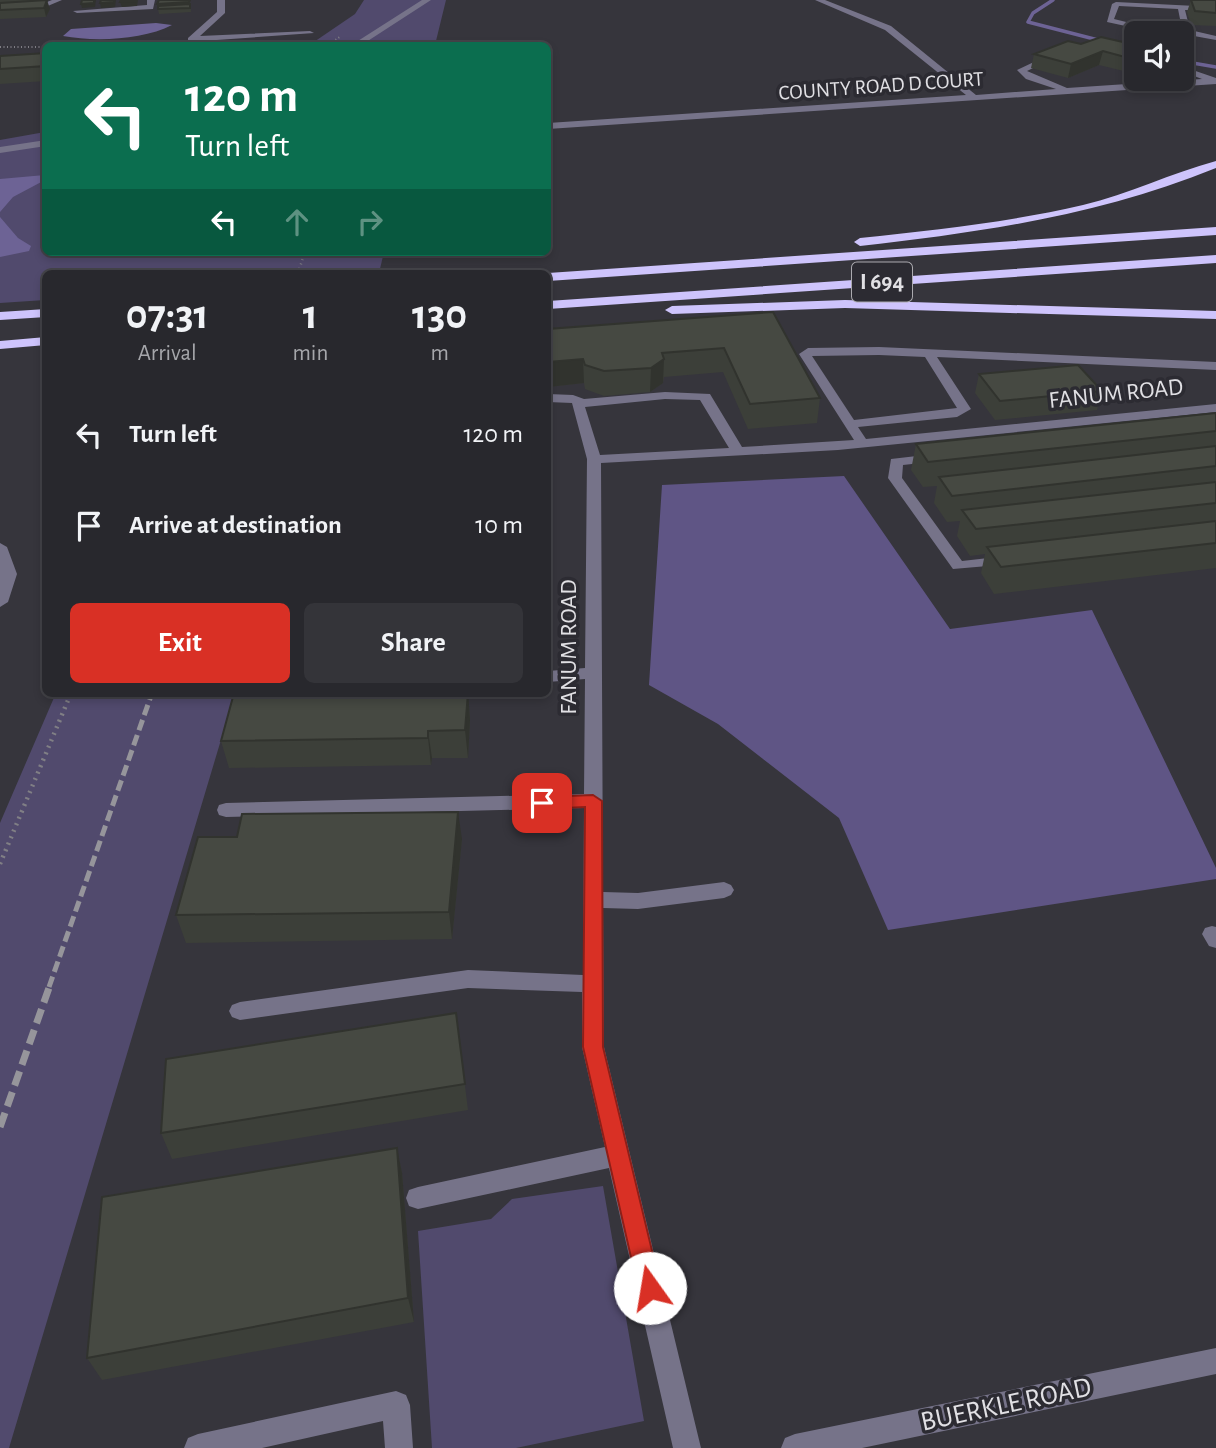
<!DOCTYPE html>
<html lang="en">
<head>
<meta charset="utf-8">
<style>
	:root { --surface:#28282d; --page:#343439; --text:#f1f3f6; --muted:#a5a6aa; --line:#444449; --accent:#d93025 }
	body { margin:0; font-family:"Alegreya Sans",sans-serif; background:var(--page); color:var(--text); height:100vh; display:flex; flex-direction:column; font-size:26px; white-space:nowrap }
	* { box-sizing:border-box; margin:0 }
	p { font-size:23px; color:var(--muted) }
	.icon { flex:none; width:38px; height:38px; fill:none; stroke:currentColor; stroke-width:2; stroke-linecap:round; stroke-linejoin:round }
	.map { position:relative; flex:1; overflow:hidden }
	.details { position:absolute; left:42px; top:270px; width:509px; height:427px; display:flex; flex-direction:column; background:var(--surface); border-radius:10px; box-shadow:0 4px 10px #0003,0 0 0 2px var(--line) }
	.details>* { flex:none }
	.guide { position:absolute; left:42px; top:42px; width:509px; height:214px; border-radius:10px; box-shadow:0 4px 10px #0003,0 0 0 2px var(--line); background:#0b6e4f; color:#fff; overflow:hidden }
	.controls { position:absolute; left:1124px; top:21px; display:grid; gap:14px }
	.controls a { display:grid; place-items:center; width:70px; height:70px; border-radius:10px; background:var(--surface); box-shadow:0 4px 10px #0003,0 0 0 2px var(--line); font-size:35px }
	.pin { position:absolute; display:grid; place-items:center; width:60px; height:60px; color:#fff; margin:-30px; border-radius:14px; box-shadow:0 4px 10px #0006 }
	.me { position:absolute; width:77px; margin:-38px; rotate:347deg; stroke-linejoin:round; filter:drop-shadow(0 0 5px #0008) }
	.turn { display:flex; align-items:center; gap:24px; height:147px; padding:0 28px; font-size:32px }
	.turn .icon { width:91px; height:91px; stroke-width:2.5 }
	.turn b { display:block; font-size:49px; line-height:60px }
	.lanes { display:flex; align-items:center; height:66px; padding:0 28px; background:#0003; justify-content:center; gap:35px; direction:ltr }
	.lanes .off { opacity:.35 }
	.eta { display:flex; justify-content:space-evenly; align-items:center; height:119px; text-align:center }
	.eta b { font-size:42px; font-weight:700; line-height:49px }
	.cta { display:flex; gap:14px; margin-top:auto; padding:14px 28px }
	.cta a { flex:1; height:80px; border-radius:10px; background:var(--accent); color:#fff; font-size:28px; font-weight:700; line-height:80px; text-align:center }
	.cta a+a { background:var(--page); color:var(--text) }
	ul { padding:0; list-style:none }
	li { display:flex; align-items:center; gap:21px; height:91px; padding:0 28px }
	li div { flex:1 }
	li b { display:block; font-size:26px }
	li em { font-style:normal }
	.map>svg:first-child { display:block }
	.green { fill:#514a6d }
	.forest { fill:#5f5585 }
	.water { fill:#6d6395 }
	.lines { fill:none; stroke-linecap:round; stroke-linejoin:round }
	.stream { stroke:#6d6395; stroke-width:3.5 }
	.path-far2 { stroke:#807f85; stroke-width:2; stroke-dasharray:1 2.5; stroke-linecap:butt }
	.path-far1 { stroke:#807f85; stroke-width:2.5; stroke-dasharray:1 3.5; stroke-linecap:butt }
	.path { stroke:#807f85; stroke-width:4.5; stroke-dasharray:2 5; stroke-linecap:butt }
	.minor { fill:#767389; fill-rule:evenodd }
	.highway { fill:#cec4fc; fill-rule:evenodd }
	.rail-far1 { stroke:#96959b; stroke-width:5; stroke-dasharray:11 5; stroke-linecap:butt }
	.rail { stroke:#96959b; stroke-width:7; stroke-dasharray:15 7; stroke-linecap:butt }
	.wall { fill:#3c3f39 }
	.shaded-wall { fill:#31332e }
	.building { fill:#464942; stroke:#31332e; stroke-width:2 }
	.route { fill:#d93025; stroke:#8d1f18; stroke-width:2 }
	.labels { text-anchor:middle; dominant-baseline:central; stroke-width:7; stroke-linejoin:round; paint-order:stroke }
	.far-street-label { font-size:21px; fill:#e1e0e4; stroke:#2c2b32 }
	.shield { fill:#2c2b32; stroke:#abaaaf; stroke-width:2 }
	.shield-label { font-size:23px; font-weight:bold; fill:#e1e0e4 }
	.street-label { font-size:24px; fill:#e1e0e4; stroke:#2c2b32 }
	.near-street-label { font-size:28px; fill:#e1e0e4; stroke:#2c2b32 }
</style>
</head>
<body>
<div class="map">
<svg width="1216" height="1448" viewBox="0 0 1216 1448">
	<rect width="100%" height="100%" fill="#36353c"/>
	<path class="green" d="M364 0H446L435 45 308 46 355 14Z
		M45 132 46 252H384L379 273H46L45 300 0 303V140Z
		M56 693H235L9 1448H0V823Z
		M603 1186 644 1421 516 1448H432L418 1231 491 1219 512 1199Z"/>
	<path class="forest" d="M844 476 950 629 1092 610 1216 868V879L888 930 839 818 718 724 649 685 662 485Z"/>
	<path class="water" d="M156 23 172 25C143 40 95 42 63 36L71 29Z
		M45 175V180L13 197 0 212V179Z
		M0 217 18 238 31 246 29 251 0 257Z"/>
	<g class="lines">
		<path class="stream" d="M1053 0 1033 13 1028 22 1102 41
			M1181 61 1216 67"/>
		<path class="path-far2" d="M103 46 172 43 171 46
			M327 46 341 36
			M0 47H46"/>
		<path class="path-far1" d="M298 273 305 252"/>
		<path class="path" d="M0 864 71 693"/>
		<path class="minor" d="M52 0H62L43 8 0 11V7L42 4Z
			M147 0H155L153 9 77 13 73 11 147 5Z
			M217 0H225V13L200 36 310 31 314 33 188 42V38L217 12Z
			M422 0H431L360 46H350Z
			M815 0H825L891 26 976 95 1056 89 1026 79 1017 70 1053 53 1056 57 1027 71 1067 88 1202 79 1181 71V66L1216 78V84L548 129V123L966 95 885 30Z
			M1116 2 1216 7V11L1185 10 1190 30 1216 36V40L1183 34 1178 9 1119 6 1114 19 1171 33H1158L1107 22 1112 4Z
			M46 140V146L0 153V147Z
			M879 347 1216 362V370L937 357 971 409 957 417 858 427 866 439 1216 404V412L838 450 601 463 603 892 638 893 724 882 731 885 734 890 731 895 724 898 638 909 603 908 604 1047 701 1448H673L609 1168 418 1209 409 1206 406 1198 409 1190 418 1187 605 1147 582 1047V992L468 988 240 1020 232 1017 229 1011 232 1005 240 1002 468 970 583 975 584 808 226 817 219 815 217 810 219 805 226 803 584 794 585 679 548 682V671L585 668 587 459 572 403 548 402V394L573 395 584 399 665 392 710 394 742 447 854 440 799 354 808 348ZM879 355 925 357 957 408 854 420 812 356ZM665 399 700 400 729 448 600 455 585 407Z
			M934 454 939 455V461L903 465 902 478 962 561 1006 556 1014 561 1011 564 953 569 888 478 891 459Z
			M0 543 7 547 17 574 8 602 0 607Z
			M1212 926 1216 927V948L1209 946 1202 934 1205 928Z
			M1216 1348V1374L862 1448H781L785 1438 795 1434Z
			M396 1391 406 1395 410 1405 413 1448H385L383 1421 262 1448H184L188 1438 198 1434Z"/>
		<path class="highway" d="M1216 161V168C1101 215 983 232 860 246L854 242 860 238C935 230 1010 222 1083 205 1129 194 1171 173 1216 161Z
			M1216 227V235L548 281V273Z
			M1216 255V263L548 309V301Z
			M845 300 1216 311V319L845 308 672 314 665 310 672 306Z
			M46 309V317L0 320V312Z
			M46 337V345L0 349V341Z"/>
		<path class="rail-far1" d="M49 987 152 693"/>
		<path class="rail" d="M0 1127 50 985"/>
	</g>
	<path class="wall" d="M0 0H43L50 9 46 17 0 19Z
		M190 0 191 12 159 14 157 4Z
		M1191 0H1216V26L1191 25 1187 12Z
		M1081 44 1136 45V74L1099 65 1068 78 1031 68 1034 54Z
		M46 53V81L0 84V56Z
		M773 312 820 398 817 423 748 429 723 372 664 377 663 383 650 392 604 396 585 389 584 383 548 387V329Z
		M979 374 1102 391 1097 410 995 420 975 393Z
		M1216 413V568L994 594 981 573 985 554 970 556 957 536 960 521 947 522 934 503 937 486 923 487 911 470 916 444Z
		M468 693 470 720 468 758H432L431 765 229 768 221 741Z
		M462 839 452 939 186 943 176 915Z
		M456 1013 468 1110 172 1159 161 1133Z
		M397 1148 402 1173 414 1322 102 1380 87 1358Z"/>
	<path class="shaded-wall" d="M47 0 50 9 46 17 44 8Z
		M94 0H96L95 7 82 8 81 4Z
		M116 0 115 7 101 8 100 3Z
		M138 0 137 6 122 7 120 2Z
		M1103 51 1099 65 1068 78 1071 64Z
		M583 359 584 383 548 387V362Z
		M664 359 663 383 650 392 651 368Z
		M468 693 470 720 468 758 465 730Z
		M428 731 432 758 431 765 428 738Z
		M458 812 462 839 452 939 449 912Z
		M397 1148 402 1173 414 1322 408 1298Z"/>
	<path class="building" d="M47 0 44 8 0 10V3Z
		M82 0H94V3L81 4Z
		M101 0H114V2L100 3Z
		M121 0H136V1L120 2Z
		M159 0H190L189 2 157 4Z
		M1191 0H1216V13L1195 11Z
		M190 4V8L158 9V6Z
		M1101 37 1136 45V60L1103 51 1071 64 1034 54 1068 41 1081 44Z
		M46 53V66L0 69V56Z
		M773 312 820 398 750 404 724 348 662 353 664 359 651 368 604 371 585 365 583 359 548 362V329Z
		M1078 365 1102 391 1000 401 979 374Z
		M1216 413V431L928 462 916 444Z
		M1216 446V466L952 496 939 477Z
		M1216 482V503L976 529 962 510Z
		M1216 521V543L1001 567 987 547Z
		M234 693H468L465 730 428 731V738L221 741Z
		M458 812 449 912 176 915 198 837H237L242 814Z
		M456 1013 465 1084 161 1133 166 1059Z
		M397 1148 408 1298 87 1358 102 1197Z"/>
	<path class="route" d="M593 795 602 801 603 1047 661 1288 658 1297 650 1300 642 1297 638 1288 583 1047 585 807 542 809 534 803 542 797Z"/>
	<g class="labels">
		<g class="far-street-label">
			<text transform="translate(881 86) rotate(-4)">COUNTY ROAD D COURT</text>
		</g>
		<rect class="shield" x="852" y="262.5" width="60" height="39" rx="5"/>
		<g class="shield-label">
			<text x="882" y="282">I 694</text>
		</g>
		<g class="street-label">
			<text transform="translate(1116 394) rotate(-6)">FANUM ROAD</text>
			<text transform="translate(569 647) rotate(-90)">FANUM ROAD</text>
		</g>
		<g class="near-street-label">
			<text transform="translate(1006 1405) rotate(-12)">BUERKLE ROAD</text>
		</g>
	</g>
</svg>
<div class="controls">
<a><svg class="icon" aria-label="sound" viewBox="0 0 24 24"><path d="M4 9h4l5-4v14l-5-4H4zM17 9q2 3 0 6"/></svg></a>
</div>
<div class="pin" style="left:542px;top:803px;background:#d93025"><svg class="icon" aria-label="arrive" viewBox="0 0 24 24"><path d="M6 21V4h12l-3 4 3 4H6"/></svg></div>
<svg class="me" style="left:650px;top:1288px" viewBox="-20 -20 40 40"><circle r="19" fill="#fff"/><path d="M0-13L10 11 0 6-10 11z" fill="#d93025"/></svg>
<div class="guide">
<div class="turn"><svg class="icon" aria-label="left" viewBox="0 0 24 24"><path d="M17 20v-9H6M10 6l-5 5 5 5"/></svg><div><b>120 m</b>Turn left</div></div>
<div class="lanes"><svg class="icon" aria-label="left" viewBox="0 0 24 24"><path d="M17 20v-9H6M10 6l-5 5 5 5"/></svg><svg class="icon off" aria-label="ahead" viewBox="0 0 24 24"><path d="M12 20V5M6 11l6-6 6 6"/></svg><svg class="icon off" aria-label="right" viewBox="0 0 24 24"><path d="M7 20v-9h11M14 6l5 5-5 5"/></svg></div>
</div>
<section class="details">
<div class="eta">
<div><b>07:31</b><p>Arrival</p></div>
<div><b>1</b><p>min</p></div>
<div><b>130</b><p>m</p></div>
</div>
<ul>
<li><svg class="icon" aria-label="left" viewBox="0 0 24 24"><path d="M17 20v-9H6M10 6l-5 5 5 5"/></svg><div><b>Turn left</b></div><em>120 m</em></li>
<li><svg class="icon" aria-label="arrive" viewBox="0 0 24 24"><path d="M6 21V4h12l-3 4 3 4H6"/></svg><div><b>Arrive at destination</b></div><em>10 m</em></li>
</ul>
<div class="cta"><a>Exit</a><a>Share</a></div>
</section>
</div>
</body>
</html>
